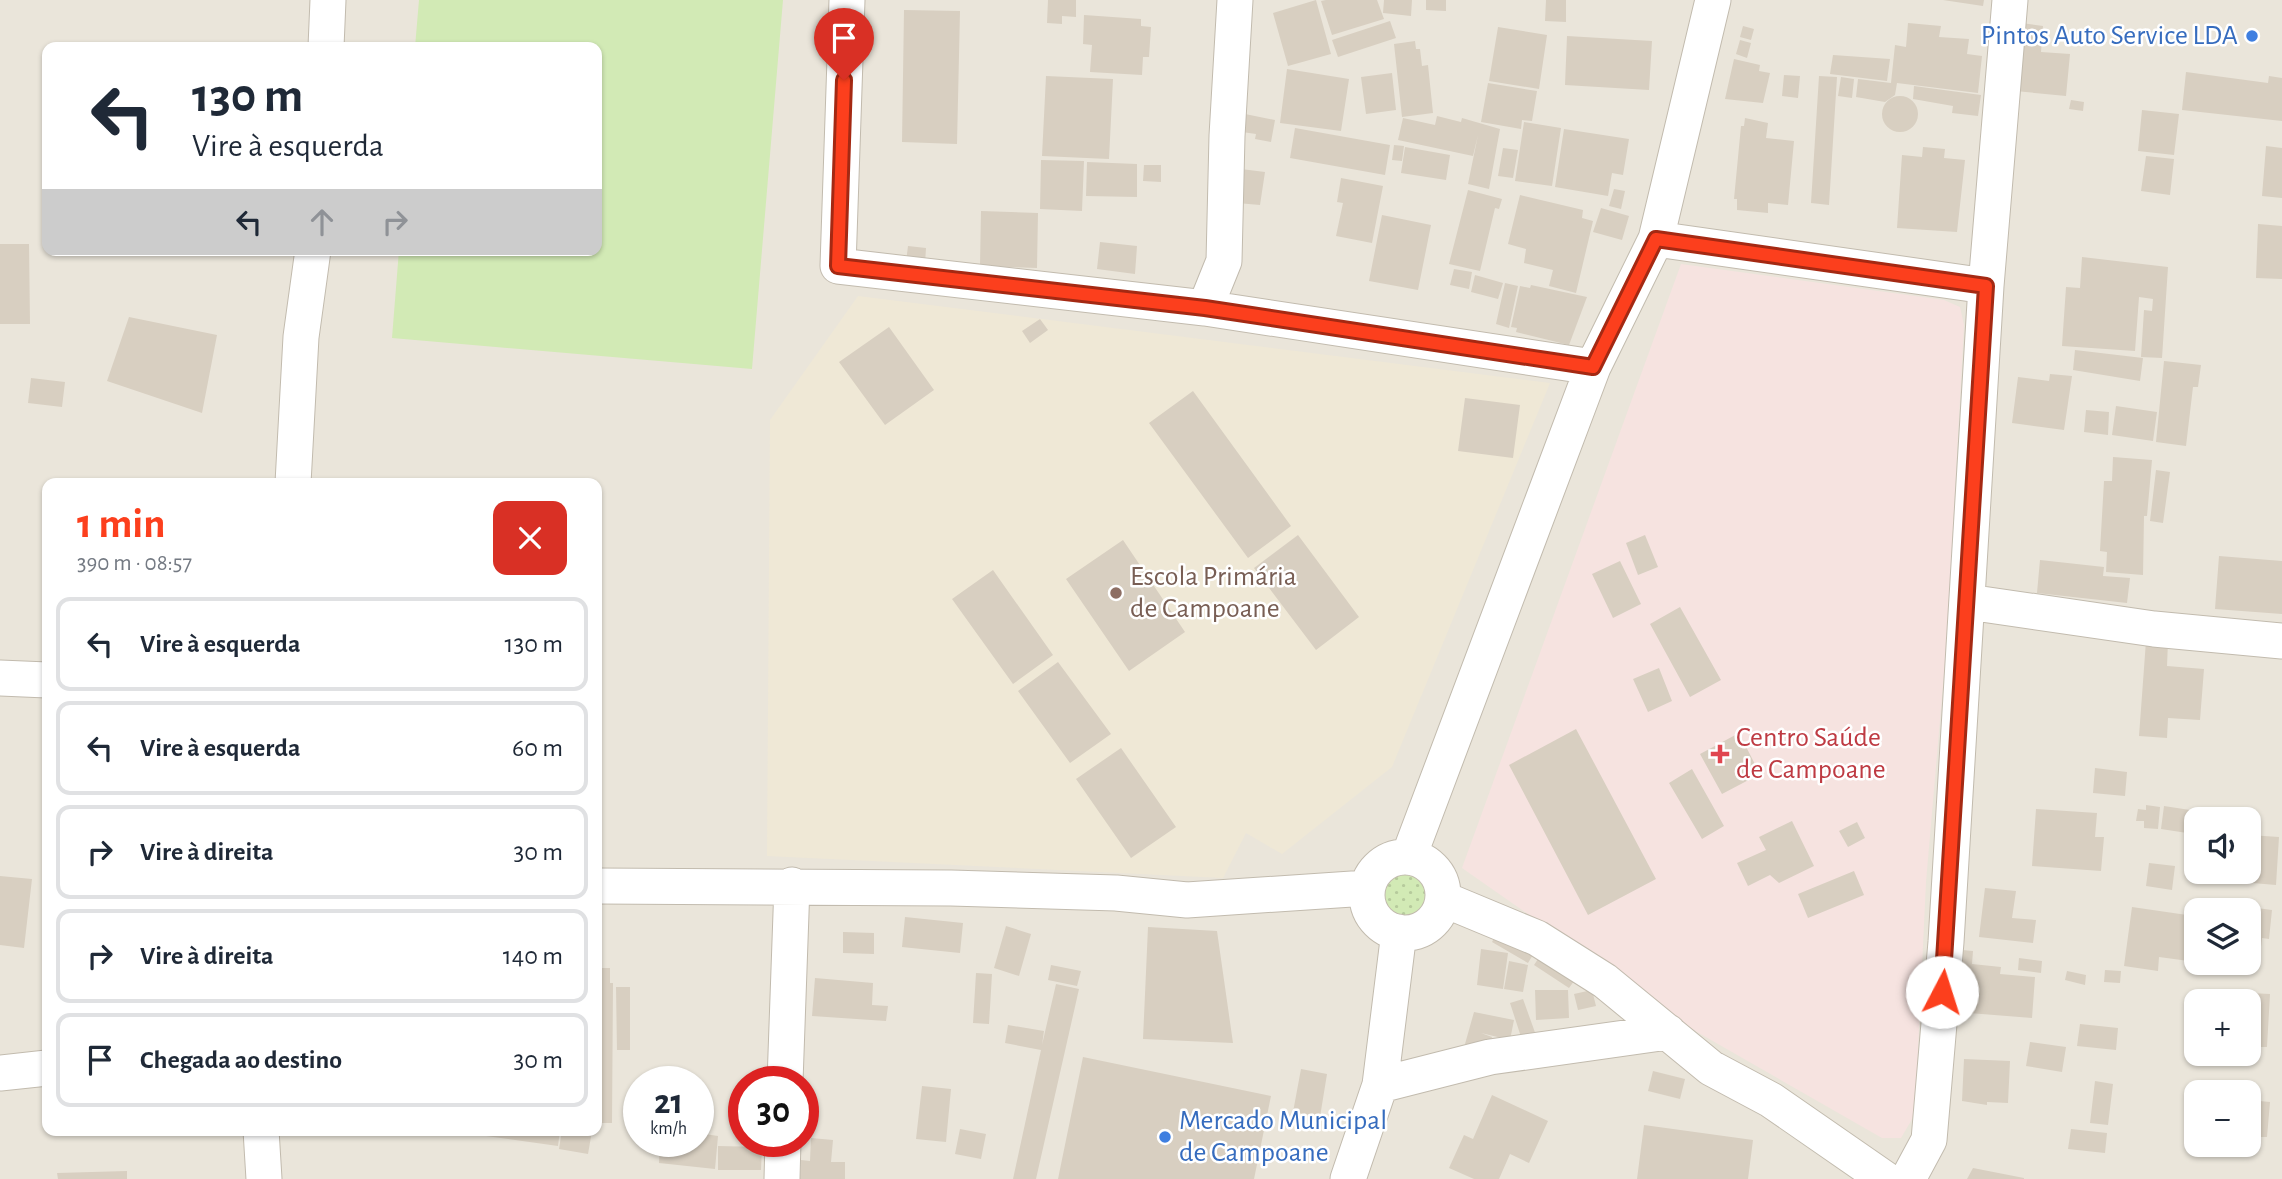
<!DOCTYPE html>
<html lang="pt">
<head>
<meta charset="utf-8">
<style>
	:root { --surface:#fff; --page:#f2f2f3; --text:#1f2937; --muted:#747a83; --line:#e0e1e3; --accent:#fc3f1d }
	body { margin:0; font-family:"Alegreya Sans",sans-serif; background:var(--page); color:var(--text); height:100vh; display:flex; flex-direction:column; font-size:26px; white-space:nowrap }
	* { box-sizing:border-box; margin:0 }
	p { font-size:23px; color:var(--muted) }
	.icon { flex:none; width:38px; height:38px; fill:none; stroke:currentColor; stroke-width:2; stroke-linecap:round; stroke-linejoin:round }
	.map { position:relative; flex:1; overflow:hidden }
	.drawer { position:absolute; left:42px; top:478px; width:560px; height:658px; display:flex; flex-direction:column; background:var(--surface); border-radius:14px; box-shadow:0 2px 5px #0004 }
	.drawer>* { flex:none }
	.top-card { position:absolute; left:42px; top:42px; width:560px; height:214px; border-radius:14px; box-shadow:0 2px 5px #0004; background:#fff; color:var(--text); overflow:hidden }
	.fabs { position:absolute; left:2184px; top:807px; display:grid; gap:14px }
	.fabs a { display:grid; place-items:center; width:77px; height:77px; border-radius:14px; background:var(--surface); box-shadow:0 2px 5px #0004; font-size:35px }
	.speed { position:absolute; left:623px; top:1066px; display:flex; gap:14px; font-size:35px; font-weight:700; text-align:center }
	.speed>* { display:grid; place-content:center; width:91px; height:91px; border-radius:50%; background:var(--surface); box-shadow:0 2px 5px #0004; line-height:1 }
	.speed small { font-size:18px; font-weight:400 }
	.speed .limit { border:10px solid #d22; background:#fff; color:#111 }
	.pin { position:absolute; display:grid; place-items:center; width:60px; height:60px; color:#fff; margin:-72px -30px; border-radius:50% 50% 50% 0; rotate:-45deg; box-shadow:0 0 7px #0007 }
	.pin .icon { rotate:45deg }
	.me { position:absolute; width:77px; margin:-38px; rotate:5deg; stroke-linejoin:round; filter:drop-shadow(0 0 5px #0008) }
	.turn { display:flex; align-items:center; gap:24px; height:147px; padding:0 35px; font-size:32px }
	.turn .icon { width:91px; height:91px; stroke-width:2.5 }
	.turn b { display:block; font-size:49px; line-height:60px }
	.lanes { display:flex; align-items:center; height:66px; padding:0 35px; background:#0003; justify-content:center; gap:35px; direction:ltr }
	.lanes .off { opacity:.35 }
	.round { display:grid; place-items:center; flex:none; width:74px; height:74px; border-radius:14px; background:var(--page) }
	.headline { display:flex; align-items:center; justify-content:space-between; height:119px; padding:0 35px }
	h1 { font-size:42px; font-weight:600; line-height:52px; color:var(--accent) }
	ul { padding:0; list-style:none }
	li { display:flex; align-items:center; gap:21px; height:94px; margin:0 14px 10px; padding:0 21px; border:4px solid var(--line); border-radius:14px }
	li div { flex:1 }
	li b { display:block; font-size:26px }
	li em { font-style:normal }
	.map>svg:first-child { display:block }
	.residential { fill:#eae5da; fill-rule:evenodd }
	.education { fill:#efe8d6 }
	.medical { fill:#f6e3e0 }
	.grass { fill:#d2eab5 }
	.park { fill:url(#park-dots) }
	.building { fill:#d8cfc1 }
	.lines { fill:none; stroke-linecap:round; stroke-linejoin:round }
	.minor-casing { stroke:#c2bbae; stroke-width:37 }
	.minor { stroke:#fff; stroke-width:35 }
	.route-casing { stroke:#a42913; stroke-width:18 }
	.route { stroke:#fc3f1d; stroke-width:12 }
	.shop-dot { fill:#3f7fe0; stroke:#fff; stroke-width:2.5 }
	.education-dot { fill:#8d6e63; stroke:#fff; stroke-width:2.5 }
	.health-dot { fill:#e0444e; stroke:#fff; stroke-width:2.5 }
	.labels { text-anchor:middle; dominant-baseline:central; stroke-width:5; stroke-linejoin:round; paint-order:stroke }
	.shop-label { font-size:28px; fill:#366cbe; stroke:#fff; text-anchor:end }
	.education-label { font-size:28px; fill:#785e54; stroke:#fff; text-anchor:start }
	.health-label { font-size:28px; fill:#be3a42; stroke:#fff; text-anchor:start }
</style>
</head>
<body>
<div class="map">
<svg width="2282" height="1179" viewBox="0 0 2282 1179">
	<defs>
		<pattern id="park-dots" width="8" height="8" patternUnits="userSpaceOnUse" patternTransform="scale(1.75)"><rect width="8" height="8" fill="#d2eab5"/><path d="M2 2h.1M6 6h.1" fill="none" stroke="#b6ca9c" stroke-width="1.8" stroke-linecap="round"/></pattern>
	</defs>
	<rect width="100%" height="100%" fill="#f6f3ec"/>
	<path class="residential" d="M0 0H2282V1179H0ZM47 47H597V250H47ZM47 483H597V1130H47ZM2196 819H2249V872H2196ZM2196 910H2249V962H2196ZM2196 1001H2249V1054H2196ZM639 1082H698V1141H639ZM744 1082H803V1141H744ZM2196 1092H2249V1144H2196Z"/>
	<path class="education" d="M858 296 1550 383 1392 767 1282 854 1246 833 1223 878 767 856 770 420Z"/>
	<path class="medical" d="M1681 264 1944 300 1960 307 1964 325 1947 639 1926 882 1915 1114 1901 1138H1882L1697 1032 1462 868Z"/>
	<path class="grass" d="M419 0H783L752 369 392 338 399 250H597V47H415Z"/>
	<path class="park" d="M1378 896a25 25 0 1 1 50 0a25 25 0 1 1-50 0Z"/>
	<path class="building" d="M1048 0H1076V17L1062 16V24L1047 23Z
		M1316 0 1331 54 1288 66 1273 13Z
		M1326 0H1377L1384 19 1332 35 1321 1Z
		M1384 0H1412L1411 16 1383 13Z
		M1426 0H1446V11L1426 10Z
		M1546 0H1566V22L1545 21Z
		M1943 0H1984L1983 6Z
		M904 10 960 11 957 144 902 142Z
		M1084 15 1141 19V26L1151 27 1149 57H1143L1142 75 1090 72 1092 45 1083 44Z
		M1390 21 1396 38 1338 57 1332 40Z
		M1908 23 1941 26 1939 37 1969 39 1967 54 1982 56 1978 93 1897 83 1895 95 1885 102 1856 97 1858 79 1891 83 1895 45 1906 47Z
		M2022 23 2043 26 2041 52 2070 54 2066 96 2015 91Z
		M1743 26 1754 29 1751 40 1740 37Z
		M1498 27 1547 35 1539 89 1489 81Z
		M1567 36 1652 41 1649 90 1565 85Z
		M1740 40 1751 43 1747 58 1736 54Z
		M1415 41 1416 49H1420L1422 66 1428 65 1433 113 1402 117 1394 44Z
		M1833 55 1890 59 1887 81 1830 74Z
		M1734 59 1760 65 1759 71 1770 73 1763 103 1725 99Z
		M1287 69 1349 79 1341 131 1280 123Z
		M2186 72 2268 83 2269 76 2282 78V121L2182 110Z
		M1392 73 1396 110 1366 114 1361 77Z
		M1784 75 1800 76 1798 98 1782 96Z
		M1046 76 1113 79 1109 159 1042 156Z
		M1819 76 1837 77 1829 205 1811 203Z
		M1841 77 1854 79 1852 98 1838 96Z
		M1488 83 1537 91 1532 121 1522 120 1521 129 1481 122Z
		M1914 86 1981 95 1978 116 1952 113 1953 106 1913 99Z
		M1882 114a18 18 0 1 1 36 0a18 18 0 1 1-36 0Z
		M2071 100 2084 102 2083 111 2069 109Z
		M2142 110 2179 114 2174 155 2138 151Z
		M1245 114 1275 120 1271 142 1255 139 1256 134 1242 132Z
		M1437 116 1461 122 1462 118 1500 129 1489 189 1468 184 1478 135 1473 156 1398 140 1403 118 1435 125Z
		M1745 118 1768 123 1766 138 1794 141 1788 205 1768 203V213L1737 210V199H1734L1741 126H1744Z
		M1524 122 1561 128 1552 186 1515 181Z
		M1295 128 1390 145 1385 175 1290 158Z
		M1564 129 1629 139 1623 175 1612 173 1608 196 1555 187Z
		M1394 145 1404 146 1402 161 1392 160Z
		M2266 146 2282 148V198L2262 196Z
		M1405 147 1450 155 1446 180 1401 173Z
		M1923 147 1945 149 1944 158 1965 160 1957 232 1897 228 1902 155 1922 157Z
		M1503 148 1518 150 1513 178 1498 176Z
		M2146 156 2174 159 2170 195 2141 191Z
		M1041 160 1084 161 1082 211 1040 209Z
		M1087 162 1137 164V197L1086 196Z
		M1144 165H1161V182L1143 181Z
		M1241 169 1265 172 1260 205 1237 203Z
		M1341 178 1383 186 1372 243 1336 236 1343 203 1337 202Z
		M1614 189 1625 191 1621 209 1609 206Z
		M1468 190 1502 199 1499 209 1495 208 1480 271 1449 264Z
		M1520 195 1583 210 1582 218 1593 221 1576 293 1549 286 1553 270 1524 263 1526 249 1508 244Z
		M1601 208 1629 216 1622 240 1593 232Z
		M981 211 1038 213 1037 268 980 266Z
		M1382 215 1431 225 1418 290 1369 281Z
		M2258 224 2282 226V279L2256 278Z
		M1100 242 1137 246 1135 274 1097 269Z
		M0 244H29L30 324H0Z
		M908 246 926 248 925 264 906 262Z
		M2082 257 2168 267 2162 358 2141 357 2144 310 2152 311 2153 299 2139 297 2135 351 2062 346 2066 287 2080 288Z
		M1454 269 1472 272 1469 289 1450 285Z
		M1475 275 1503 283 1498 299 1471 292Z
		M1505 283 1518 286 1509 328 1496 324Z
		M1531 285 1587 297 1569 345 1516 332 1517 328 1511 327 1520 286 1530 288Z
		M129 317 217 335 202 413 107 381Z
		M1040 319 1048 330 1030 343 1022 331Z
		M889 327 934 390 885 425 839 362Z
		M2075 350 2143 358 2140 381 2073 370Z
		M2164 361 2201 365 2198 387H2193L2186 446 2156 442Z
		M2050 374 2072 376 2064 430 2012 423 2018 377 2049 381Z
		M31 378 65 382 62 407 28 403Z
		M1193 391 1291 526 1248 558 1149 423Z
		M1465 398 1520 405 1513 458 1458 451Z
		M2116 406 2157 412 2153 441 2112 435Z
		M2086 410 2109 412 2108 435 2084 432Z
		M2113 457 2152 460 2147 516H2144L2143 575 2106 572 2107 552 2100 551 2104 481H2112Z
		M2156 470 2170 472 2163 523 2150 521Z
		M1298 535 1359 617 1316 650 1254 568Z
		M1645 535 1658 567 1638 575 1626 543Z
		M1123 540 1185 632 1129 671 1066 579Z
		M2219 556 2282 561V614L2215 609Z
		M2040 560 2104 567 2103 576 2130 578 2127 603 2037 593Z
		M1620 561 1641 604 1613 618 1592 574Z
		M993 570 1053 655 1013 684 952 599Z
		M1680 607 1721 680 1690 697 1650 624Z
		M2146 641 2168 642 2167 666 2204 669 2200 720 2168 718 2167 738 2139 736Z
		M1058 662 1111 734 1070 763 1018 691Z
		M1659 668 1672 701 1648 712 1633 679Z
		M1576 729 1656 879 1588 915 1509 765Z
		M1739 733 1760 774 1722 794 1700 754Z
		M1121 748 1176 827 1131 858 1076 779Z
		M2095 768 2127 772 2125 796 2093 793Z
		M1692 769 1724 826 1702 839 1669 783Z
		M2146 805 2160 807 2158 829 2144 828V821H2136L2138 809 2146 810Z
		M2164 806 2190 810 2187 833 2161 829Z
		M2036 809 2097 813 2095 837H2104L2101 871 2032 866Z
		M1792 821 1814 866 1779 883 1770 875 1748 886 1737 863 1766 850 1759 837Z
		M1857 822 1865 838 1848 847 1839 831Z
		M2188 834 2196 835V865H2186Z
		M2249 835 2279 837 2276 885 2217 880V872H2249Z
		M2149 863 2175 866 2172 890 2146 886Z
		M1854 871 1864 895 1808 918 1798 894Z
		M0 876 32 879 24 948 0 945Z
		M1985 888 2016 891 2012 918 2036 920 2033 943 1979 937Z
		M2189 901 2216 904 2215 910H2196V962L2159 957 2158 971 2124 966 2132 907 2187 915Z
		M2218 903 2272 910 2269 939 2262 938 2260 956 2249 955V910H2217Z
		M905 917 963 923 960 953 902 947Z
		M1006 926 1031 934 1019 976 994 968Z
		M1148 927 1217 931 1233 1043 1143 1039Z
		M1500 927 1537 948 1528 963 1492 942Z
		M843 932 874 933V954L843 953Z
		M1546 947 1582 970 1569 988 1534 965Z
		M1481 949 1508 953 1503 989 1477 985Z
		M1962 950 1973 951 1972 964 2001 967 2000 974 2035 977 2032 1018 1969 1013 1972 976 1960 975Z
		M2019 958 2042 961 2041 973 2018 970Z
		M1509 961 1528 965 1523 992 1504 989Z
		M1051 965 1081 971 1077 986 1048 980Z
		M597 968H610V983H613L612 1123H597Z
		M2105 970 2121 971 2120 983 2104 982Z
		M2067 971 2086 975 2085 985 2065 980Z
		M976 973 992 974 989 1024 973 1023Z
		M815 978 873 983 872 1005 888 1006 886 1021 812 1016Z
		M1056 984 1079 989 1036 1179H1013L1041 1050 1005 1043 1008 1025 1044 1031 1042 1045Z
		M616 987H630V1050H617Z
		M1535 990H1568L1569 1018 1536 1020Z
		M1592 990 1596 1006 1578 1010 1574 994Z
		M2229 992 2270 994 2267 1047H2249V1001H2228Z
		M1523 999 1537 1038 1523 1043 1510 1003Z
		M1474 1012 1514 1020 1510 1040 1481 1033 1492 1037 1488 1050 1465 1044Z
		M2080 1024 2118 1028 2116 1050 2077 1046Z
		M2030 1042 2066 1047 2062 1072 2026 1066Z
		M1083 1057 1271 1096 1254 1179H1058Z
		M1964 1059 2010 1061 2008 1103 1987 1102V1105L1962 1101Z
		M1301 1069 1327 1074 1320 1117 1293 1112Z
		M1653 1071 1685 1079 1680 1099 1648 1091Z
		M2095 1081 2113 1084 2108 1125 2090 1123Z
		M922 1086 951 1089 946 1142 916 1139Z
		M1492 1095 1548 1121 1529 1163 1510 1154 1499 1179H1474L1449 1168 1464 1135 1473 1139Z
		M2249 1100 2270 1102 2267 1137H2261L2260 1146 2249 1144Z
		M1644 1125 1753 1140 1748 1179H1637Z
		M960 1129 986 1134 981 1159 955 1154Z
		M2071 1129 2107 1133 2105 1153 2068 1149Z
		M480 1130H560L558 1146 479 1135Z
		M562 1130 592 1131 588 1154 559 1149Z
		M698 1133 718 1136 715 1169 659 1163 660 1141H698Z
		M811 1138 833 1140 831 1162H845V1179H800L801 1160 810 1161Z
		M718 1146 762 1147 761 1170H718Z
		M1973 1168 2024 1178V1179H1967Z
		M127 1171V1179H58L57 1173Z"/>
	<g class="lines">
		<defs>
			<path id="minor" d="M847 0 838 266 1205 308 1593 367
				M326 47 328 0
				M1656 239 1986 286
				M1205 308 1224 261 1227 136 1235 0
				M293 483 301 337 313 250
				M1968 602 2154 629 2282 641
				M0 678 47 680
				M1409 856 1593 367 1656 239 1713 0
				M1367 895a38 38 0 1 1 76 0a38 38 0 1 1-76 0Z
				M597 886 951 888 1116 893 1187 900 1367 888
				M1443 899 1537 938 1605 981 1711 1068 1771 1100 1885 1179
				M0 1073 47 1068
				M785 1082 792 885
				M1380 1085 1490 1057 1668 1032
				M261 1130 264 1179
				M782 1179 783 1141
				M1348 1179 1380 1085 1399 932
				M1908 1179 1929 1140 1946 942 1986 286 2010 0"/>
		</defs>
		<use href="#minor" class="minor-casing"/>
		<use href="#minor" class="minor"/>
	</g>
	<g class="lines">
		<defs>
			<path id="route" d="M844 80 838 266 1205 308 1593 367 1656 239 1986 286 1942 992"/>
		</defs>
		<use href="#route" class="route-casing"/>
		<use href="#route" class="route"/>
	</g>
	<g class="shop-dot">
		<circle cx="2252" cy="36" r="7"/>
		<circle cx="1165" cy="1137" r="7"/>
	</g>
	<circle class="education-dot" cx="1116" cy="593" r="7"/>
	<path class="health-dot" d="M1716.5 743.5h7v7h7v7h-7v7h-7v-7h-7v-7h7z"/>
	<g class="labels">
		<g class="shop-label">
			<text x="2238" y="36">Pintos Auto Service LDA</text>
			<text x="1179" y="1121" text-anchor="start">Mercado Municipal<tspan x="1179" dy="32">de Campoane</tspan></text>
		</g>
		<g class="education-label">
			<text x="1130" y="577">Escola Primária<tspan x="1130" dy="32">de Campoane</tspan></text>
		</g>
		<g class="health-label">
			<text x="1736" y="738">Centro Saúde<tspan x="1736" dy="32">de Campoane</tspan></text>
		</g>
	</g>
</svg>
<div class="fabs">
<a><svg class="icon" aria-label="sound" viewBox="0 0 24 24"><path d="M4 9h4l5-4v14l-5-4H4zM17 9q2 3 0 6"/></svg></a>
<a><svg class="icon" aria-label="layers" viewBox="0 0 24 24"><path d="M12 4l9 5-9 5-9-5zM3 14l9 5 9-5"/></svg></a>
<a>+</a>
<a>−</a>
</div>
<div class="speed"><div>21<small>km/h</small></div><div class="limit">30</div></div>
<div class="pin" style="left:844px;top:80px;background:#d93025"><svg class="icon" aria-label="arrive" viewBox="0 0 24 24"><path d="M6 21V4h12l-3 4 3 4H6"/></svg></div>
<svg class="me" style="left:1942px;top:992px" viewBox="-20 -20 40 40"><circle r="19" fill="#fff"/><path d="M0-13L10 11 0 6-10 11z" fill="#fc3f1d"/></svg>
<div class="top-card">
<div class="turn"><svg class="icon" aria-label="left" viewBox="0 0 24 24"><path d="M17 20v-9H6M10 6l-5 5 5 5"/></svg><div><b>130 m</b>Vire à esquerda</div></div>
<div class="lanes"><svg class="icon" aria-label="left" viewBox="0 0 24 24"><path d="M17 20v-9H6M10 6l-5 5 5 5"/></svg><svg class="icon off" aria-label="ahead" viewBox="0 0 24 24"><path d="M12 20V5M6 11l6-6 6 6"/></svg><svg class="icon off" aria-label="right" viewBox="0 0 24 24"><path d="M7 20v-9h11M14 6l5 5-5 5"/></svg></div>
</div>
<section class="drawer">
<div class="headline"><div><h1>1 min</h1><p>390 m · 08:57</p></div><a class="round" style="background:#d93025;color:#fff"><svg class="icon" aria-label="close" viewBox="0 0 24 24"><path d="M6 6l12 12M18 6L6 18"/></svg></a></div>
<ul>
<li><svg class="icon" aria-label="left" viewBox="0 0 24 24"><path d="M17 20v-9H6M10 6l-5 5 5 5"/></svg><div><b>Vire à esquerda</b></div><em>130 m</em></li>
<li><svg class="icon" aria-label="left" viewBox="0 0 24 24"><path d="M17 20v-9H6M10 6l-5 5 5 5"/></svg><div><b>Vire à esquerda</b></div><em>60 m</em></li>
<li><svg class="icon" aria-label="right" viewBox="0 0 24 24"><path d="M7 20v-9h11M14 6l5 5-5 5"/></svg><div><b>Vire à direita</b></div><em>30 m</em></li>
<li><svg class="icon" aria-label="right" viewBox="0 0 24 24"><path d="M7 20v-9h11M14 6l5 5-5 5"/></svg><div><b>Vire à direita</b></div><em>140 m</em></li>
<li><svg class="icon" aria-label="arrive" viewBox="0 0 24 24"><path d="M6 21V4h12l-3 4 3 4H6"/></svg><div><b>Chegada ao destino</b></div><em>30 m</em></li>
</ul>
</section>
</div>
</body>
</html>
